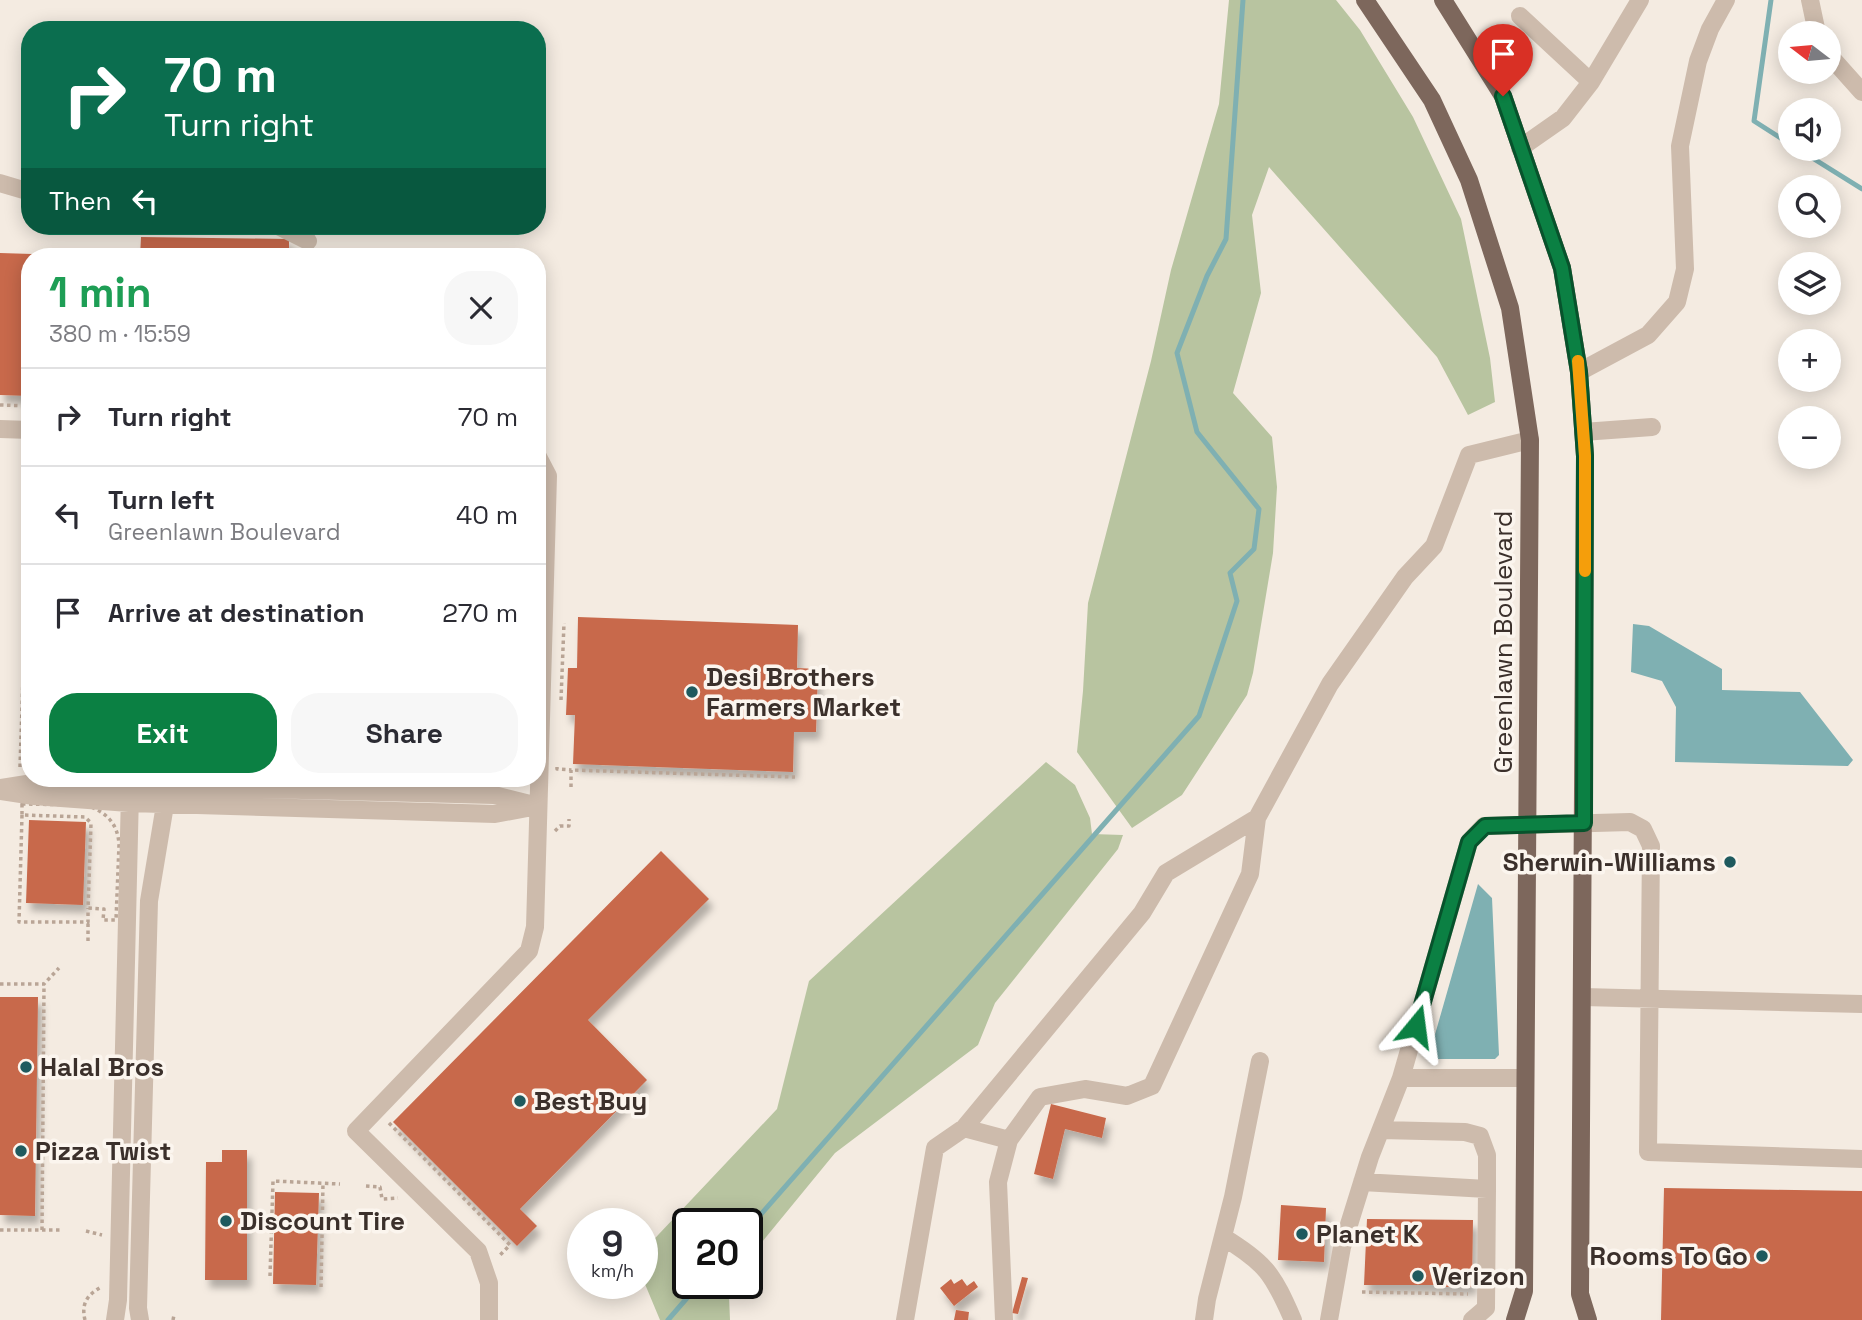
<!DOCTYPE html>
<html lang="en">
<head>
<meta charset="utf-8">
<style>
	:root { --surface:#fff; --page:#f7f7f7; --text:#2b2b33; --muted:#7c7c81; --line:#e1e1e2; --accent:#0b8043 }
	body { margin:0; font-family:"Space Grotesk",sans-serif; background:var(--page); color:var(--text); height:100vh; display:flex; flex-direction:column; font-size:26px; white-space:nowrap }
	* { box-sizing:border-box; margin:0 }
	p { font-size:23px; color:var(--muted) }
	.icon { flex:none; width:38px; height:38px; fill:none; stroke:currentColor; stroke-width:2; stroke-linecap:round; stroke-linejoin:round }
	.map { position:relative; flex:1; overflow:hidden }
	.side { position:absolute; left:21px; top:248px; width:525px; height:539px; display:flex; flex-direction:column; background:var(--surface); border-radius:28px; box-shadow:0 4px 18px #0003 }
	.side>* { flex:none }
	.top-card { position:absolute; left:21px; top:21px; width:525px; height:214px; border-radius:28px; box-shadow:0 4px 18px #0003; background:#0b6e4f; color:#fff; overflow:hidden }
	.needle { width:46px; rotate:286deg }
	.tools { position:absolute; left:1778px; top:21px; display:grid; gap:14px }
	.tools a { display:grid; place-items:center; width:63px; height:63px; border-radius:50%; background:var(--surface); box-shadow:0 4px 18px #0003; font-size:35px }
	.speed { position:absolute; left:567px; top:1208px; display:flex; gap:14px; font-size:35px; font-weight:700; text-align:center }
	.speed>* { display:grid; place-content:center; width:91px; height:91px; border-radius:50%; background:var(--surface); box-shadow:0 4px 18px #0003; line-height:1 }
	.speed small { font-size:18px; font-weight:400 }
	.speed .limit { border:4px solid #111; border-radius:10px; background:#fff; color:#111 }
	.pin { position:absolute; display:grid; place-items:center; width:60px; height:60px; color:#fff; margin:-72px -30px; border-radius:50% 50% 50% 0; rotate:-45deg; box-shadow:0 0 7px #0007 }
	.pin .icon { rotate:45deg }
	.me { position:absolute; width:77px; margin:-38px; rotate:16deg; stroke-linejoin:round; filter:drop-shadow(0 0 5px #0008) }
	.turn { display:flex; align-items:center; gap:24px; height:147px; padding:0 28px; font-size:32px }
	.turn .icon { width:91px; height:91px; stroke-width:2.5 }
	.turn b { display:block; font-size:49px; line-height:60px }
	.then { display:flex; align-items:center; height:66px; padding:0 28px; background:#0003; gap:14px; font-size:26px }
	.round { display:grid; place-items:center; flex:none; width:74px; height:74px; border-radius:28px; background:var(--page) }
	.summary { display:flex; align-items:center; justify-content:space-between; height:119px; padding:0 28px }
	h1 { font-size:42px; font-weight:700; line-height:52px; color:#1e9e55 }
	.primary-button { display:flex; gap:14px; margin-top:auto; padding:14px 28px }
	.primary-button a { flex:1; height:80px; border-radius:28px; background:var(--accent); color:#fff; font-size:28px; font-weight:700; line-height:80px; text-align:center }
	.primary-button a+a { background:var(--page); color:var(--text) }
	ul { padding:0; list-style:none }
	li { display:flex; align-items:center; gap:21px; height:98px; padding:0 28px; border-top:2px solid var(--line) }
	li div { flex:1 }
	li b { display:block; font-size:26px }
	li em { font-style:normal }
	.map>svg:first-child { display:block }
	.green { fill:#b8c4a0 }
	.water { fill:#7fb0b2 }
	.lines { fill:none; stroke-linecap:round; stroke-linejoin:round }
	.stream { stroke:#7fb0b2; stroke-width:5 }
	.building { fill:#c8694b; filter:url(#shadow) }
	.path { stroke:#b9a596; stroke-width:3.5; stroke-dasharray:3.5 3.5; stroke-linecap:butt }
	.minor { stroke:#cdbbac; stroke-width:18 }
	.major { stroke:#7d675c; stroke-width:18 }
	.route-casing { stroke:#07532c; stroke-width:18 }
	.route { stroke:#0b8043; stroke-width:12 }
	.slow { stroke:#f59e0b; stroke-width:12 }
	.poi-dot { fill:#1f5a5e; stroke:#fbf5ee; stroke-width:2.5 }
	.labels { text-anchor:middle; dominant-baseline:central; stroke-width:7; stroke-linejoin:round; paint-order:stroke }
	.street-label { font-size:26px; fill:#3b302b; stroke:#fbf5ee }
	.poi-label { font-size:26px; font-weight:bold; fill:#3b302b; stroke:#fbf5ee; text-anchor:start }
</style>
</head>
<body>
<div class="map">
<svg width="1862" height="1320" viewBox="0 0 1862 1320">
	<defs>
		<filter id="shadow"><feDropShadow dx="4.5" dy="8" stdDeviation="3.5" flood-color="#0004"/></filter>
	</defs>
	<rect width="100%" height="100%" fill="#f4ebe1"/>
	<path class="green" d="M1229 0H1336L1360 30 1413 117 1461 219 1490 358 1495 402 1468 415 1437 357 1269 167 1252 215 1261 293 1233 393 1272 437 1277 487 1273 553 1253 673 1247 695 1182 795 1132 828 1077 752 1083 691 1088 603 1151 361 1171 270 1219 104Z
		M1046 762 1075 785 1090 818 1092 834 1123 835 1118 849 995 1003 978 1045 835 1153 753 1253 747 1262V1223H688V1283H736L729 1296 730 1320H660L642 1277V1252L777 1109 809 981Z"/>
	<path class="water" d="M1633 624 1649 626 1722 669V690L1800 692 1853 760 1848 766 1675 762 1676 707 1662 681 1631 672Z
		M1478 884 1492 898 1499 1055 1495 1059H1434L1430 1052Z"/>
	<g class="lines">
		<path class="stream" d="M1771 0 1754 121 1790 144
			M1798 149 1862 189
			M747 1230 1199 716 1237 601 1230 573 1254 549 1259 509 1197 432 1177 353 1207 276 1226 239 1243 0
			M668 1320 700 1283"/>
	</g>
	<path class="building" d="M141 237 289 239V257H140Z
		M0 253 32 254V257H30V396L0 395Z
		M578 617 798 625 797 668 818 669 816 732H794L793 772 573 764 575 715H566L568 668H577Z
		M29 820 86 822 83 905 26 903Z
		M661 851 709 899 588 1020 647 1080 520 1209 537 1226 517 1246 393 1122Z
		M0 997H38L35 1216 0 1215Z
		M1051 1104 1106 1118 1102 1138 1065 1129 1053 1179 1034 1174Z
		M222 1150H247V1280H205L206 1162H222Z
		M1664 1188 1862 1191V1320H1661Z
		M275 1192 319 1193 316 1285 273 1284Z
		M1281 1205 1326 1208 1324 1262 1278 1260Z
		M1367 1219 1473 1220 1472 1287H1437V1285H1364Z
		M1022 1277 1028 1278 1018 1314 1012 1313Z
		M951 1279 954 1284 962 1279 967 1286 974 1281 978 1287 954 1306 940 1288Z
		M956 1310 969 1312 968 1320H954Z"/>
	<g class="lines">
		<path class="path" d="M0 405 30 406
			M561 700 564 623
			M20 767 23 678 30 679
			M557 767V769L571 770
			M571 787V770L795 777
			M22 804 86 805C106 812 118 823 119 845L116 920H103L104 909 88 908 91 823 85 817 22 815Z
			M22 815 19 922H88V908
			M555 831 560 826H569V819
			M88 941V922
			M0 984H44L59 968
			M389 1123 510 1245 499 1256
			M366 1186 380 1187 382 1199 398 1198
			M0 1230H62
			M42 1230 44 984
			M86 1231 102 1235
			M270 1276 273 1181 340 1184
			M321 1287 323 1183
			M1362 1292 1468 1294
			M85 1320C81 1304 87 1295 101 1287
			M173 1320 174 1315"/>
		<path class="minor" d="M1810 0 1817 33
			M1520 16 1591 82 1563 118 1520 148
			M1829 55 1862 92
			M1591 82 1640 0
			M0 183 30 192
			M278 226 308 241
			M1579 372 1648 335 1677 302 1685 269 1680 146 1698 61 1710 29 1726 0
			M0 429 30 430
			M1583 432 1652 427
			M0 788 33 783 494 795 538 806 495 814 129 803 34 796 0 791
			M1583 997 1862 1004
			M1401 1078 1469 842 1484 826 1630 822 1643 829 1651 846 1648 1152 1862 1159
			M964 1128 1142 913 1166 873 1257 818
			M1381 1130 1465 1132 1480 1136 1487 1155V1189
			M1362 1182 1487 1189 1486 1308 1472 1320
			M1223 1237C1266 1263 1273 1274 1293 1320
			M115 1320 118 1300 130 793
			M140 1320 138 1308 149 901 165 805 164 793
			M489 1320V1283L478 1251 356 1131 529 951 535 927 548 476 537 455
			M905 1320 935 1148 964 1128 1009 1140
			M1004 1320 998 1182 1009 1140 1040 1097 1085 1089 1127 1096 1152 1086 1250 874 1257 818 1330 684 1405 577 1434 546 1469 455 1530 440
			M1204 1320 1207 1299 1233 1197 1260 1061
			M1329 1320 1342 1247 1370 1157 1401 1078H1525"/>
		<path class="major" d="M1365 0 1432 100 1469 180 1510 308 1530 440 1524 1291 1515 1320
			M1443 0 1503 96 1562 268 1579 372 1585 456 1580 1294 1588 1320"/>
	</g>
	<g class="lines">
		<defs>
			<path id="route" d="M1416 1026 1469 842 1485 826 1584 823 1585 456 1579 372 1562 268 1503 96"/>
		</defs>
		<use href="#route" class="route-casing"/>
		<use href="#route" class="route"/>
		<path class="slow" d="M1578 361 1585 456V571"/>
	</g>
	<g class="poi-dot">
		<circle cx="692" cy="692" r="7"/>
		<circle cx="1730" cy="862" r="7"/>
		<circle cx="26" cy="1067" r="7"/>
		<circle cx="520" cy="1101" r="7"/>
		<circle cx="21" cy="1151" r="7"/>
		<circle cx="226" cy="1221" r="7"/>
		<circle cx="1302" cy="1234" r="7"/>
		<circle cx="1762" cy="1256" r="7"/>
		<circle cx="1418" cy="1276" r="7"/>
	</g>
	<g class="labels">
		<g class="street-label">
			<text transform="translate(1503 642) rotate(-90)">Greenlawn Boulevard</text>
		</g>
		<g class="poi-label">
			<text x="706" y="677">Desi Brothers<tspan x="706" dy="30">Farmers Market</tspan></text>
			<text x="1716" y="862" text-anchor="end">Sherwin-Williams</text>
			<text x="40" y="1067">Halal Bros</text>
			<text x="534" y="1101">Best Buy</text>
			<text x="35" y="1151">Pizza Twist</text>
			<text x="240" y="1221">Discount Tire</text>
			<text x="1316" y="1234">Planet K</text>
			<text x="1748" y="1256" text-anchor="end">Rooms To Go</text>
			<text x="1432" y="1276">Verizon</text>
		</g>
	</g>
</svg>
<div class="tools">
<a><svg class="needle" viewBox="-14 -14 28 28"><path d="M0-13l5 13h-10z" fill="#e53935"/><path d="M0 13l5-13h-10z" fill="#7c7c81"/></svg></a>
<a><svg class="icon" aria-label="sound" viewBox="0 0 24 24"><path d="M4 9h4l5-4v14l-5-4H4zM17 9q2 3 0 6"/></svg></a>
<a><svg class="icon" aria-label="search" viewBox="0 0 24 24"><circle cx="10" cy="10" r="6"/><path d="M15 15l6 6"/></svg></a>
<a><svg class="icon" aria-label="layers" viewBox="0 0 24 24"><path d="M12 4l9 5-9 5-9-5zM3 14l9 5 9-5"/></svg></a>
<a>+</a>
<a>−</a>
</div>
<div class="speed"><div>9<small>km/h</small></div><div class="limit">20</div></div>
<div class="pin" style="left:1503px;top:96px;background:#d93025"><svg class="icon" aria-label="arrive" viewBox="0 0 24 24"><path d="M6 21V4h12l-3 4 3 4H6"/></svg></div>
<svg class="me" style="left:1416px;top:1026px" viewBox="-20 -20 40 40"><path d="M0-17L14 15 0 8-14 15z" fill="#0b8043" stroke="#fff" stroke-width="4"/></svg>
<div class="top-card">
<div class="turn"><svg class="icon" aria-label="right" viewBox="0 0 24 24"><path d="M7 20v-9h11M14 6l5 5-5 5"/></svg><div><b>70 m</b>Turn right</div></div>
<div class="then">Then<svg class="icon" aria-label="left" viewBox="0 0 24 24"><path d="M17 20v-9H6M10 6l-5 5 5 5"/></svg></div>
</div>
<section class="side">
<div class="summary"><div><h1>1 min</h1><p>380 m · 15:59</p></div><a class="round"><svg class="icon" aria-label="close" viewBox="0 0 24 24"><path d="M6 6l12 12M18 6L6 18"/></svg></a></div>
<ul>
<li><svg class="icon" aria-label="right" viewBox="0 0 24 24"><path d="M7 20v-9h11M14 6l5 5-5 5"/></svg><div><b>Turn right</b></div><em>70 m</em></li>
<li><svg class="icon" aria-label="left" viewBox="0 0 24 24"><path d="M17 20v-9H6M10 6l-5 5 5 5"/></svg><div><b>Turn left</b><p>Greenlawn Boulevard</p></div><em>40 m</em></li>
<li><svg class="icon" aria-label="arrive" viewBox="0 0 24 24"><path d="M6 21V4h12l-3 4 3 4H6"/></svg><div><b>Arrive at destination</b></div><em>270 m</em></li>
</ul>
<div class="primary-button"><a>Exit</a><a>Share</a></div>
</section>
</div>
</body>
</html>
